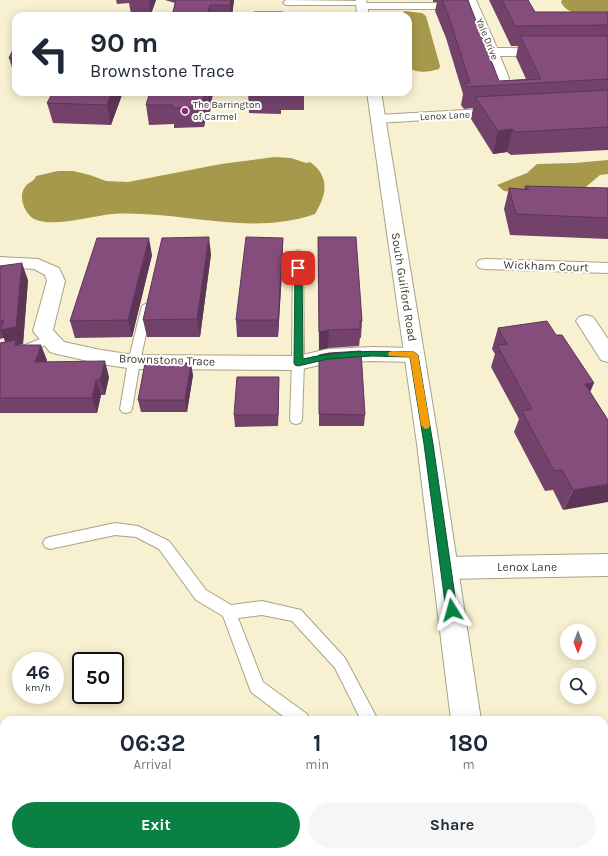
<!DOCTYPE html>
<html lang="en">
<head>
<meta charset="utf-8">
<style>
	:root { --surface:#fff; --page:#f6f6f7; --text:#1f2937; --muted:#747a83; --accent:#0b8043 }
	body { margin:0; font-family:Karla,sans-serif; background:var(--page); color:var(--text); height:100vh; display:flex; flex-direction:column; font-size:15px; white-space:nowrap }
	* { box-sizing:border-box; margin:0 }
	p { font-size:13px; color:var(--muted) }
	.icon { flex:none; width:22px; height:22px; fill:none; stroke:currentColor; stroke-width:2; stroke-linecap:round; stroke-linejoin:round }
	.map { position:relative; flex:1; overflow:hidden }
	.drawer { position:absolute; left:0px; top:716px; width:608px; height:140px; display:flex; flex-direction:column; background:var(--surface); border-radius:12px 12px 0 0; box-shadow:0 2px 10px #0003 }
	.drawer>* { flex:none }
	.hud { position:absolute; left:12px; top:12px; width:400px; height:84px; border-radius:12px; box-shadow:0 2px 10px #0003; background:#fff; color:var(--text); overflow:hidden }
	.needle { width:26px; rotate:180deg }
	.buttons { position:absolute; left:560px; top:624px; display:grid; gap:8px }
	.buttons a { display:grid; place-items:center; width:36px; height:36px; border-radius:50%; background:var(--surface); box-shadow:0 2px 10px #0003; font-size:20px }
	.speed { position:absolute; left:12px; top:652px; display:flex; gap:8px; font-size:20px; font-weight:700; text-align:center }
	.speed>* { display:grid; place-content:center; width:52px; height:52px; border-radius:50%; background:var(--surface); box-shadow:0 2px 10px #0003; line-height:1 }
	.speed small { font-size:10px; font-weight:400 }
	.speed .limit { border:2px solid #111; border-radius:6px; background:#fff; color:#111 }
	.pin { position:absolute; display:grid; place-items:center; width:34px; height:34px; color:#fff; margin:-17px; border-radius:8px; box-shadow:0 2px 6px #0006 }
	.me { position:absolute; width:44px; margin:-22px; rotate:352deg; stroke-linejoin:round; filter:drop-shadow(0 0 3px #0008) }
	.turn { display:flex; align-items:center; gap:14px; height:84px; padding:0 12px; font-size:18px }
	.turn .icon { width:52px; height:52px; stroke-width:2.5 }
	.turn b { display:block; font-size:28px; line-height:34px }
	.eta { display:flex; justify-content:space-evenly; align-items:center; height:68px; text-align:center }
	.eta b { font-size:24px; font-weight:700; line-height:28px }
	.cta { display:flex; gap:8px; margin-top:auto; padding:8px 12px }
	.cta a { flex:1; height:46px; border-radius:24px; background:var(--accent); color:#fff; font-size:16px; font-weight:700; line-height:46px; text-align:center }
	.cta a+a { background:var(--page); color:var(--text) }
	.map>svg:first-child { display:block }
	.water { fill:#a7994c }
	.lines { fill:none; stroke-linecap:round; stroke-linejoin:round }
	.stream { fill:#a7994c; fill-rule:evenodd }
	.lane-casing { stroke:#a8a385; stroke-width:2 }
	.street-casing { stroke:#a8a385; stroke-width:2 }
	.secondary-casing { stroke:#a8a385; stroke-width:2 }
	.lane { fill:#fff; fill-rule:evenodd }
	.street { fill:#fff; fill-rule:evenodd }
	.secondary { fill:#fff; fill-rule:evenodd }
	.wall { fill:#72426b }
	.shaded-wall { fill:#5d3657 }
	.building { fill:#854d7c; stroke:#5d3657 }
	.route { fill:#0b8043; stroke:#07532c }
	.slow { fill:#f59e0b }
	.poi-dot { fill:#922485; stroke:#fff; stroke-width:1.5 }
	.labels { text-anchor:middle; dominant-baseline:central; stroke-width:4; stroke-linejoin:round; paint-order:stroke }
	.far-street-label { font-size:10px; fill:#3c3a2d; stroke:#fff }
	.far-poi-label { font-size:10px; fill:#3c3a2d; stroke:#fff; text-anchor:start }
	.street-label { font-size:12px; fill:#3c3a2d; stroke:#fff }
</style>
</head>
<body>
<div class="map">
<svg width="608" height="856" viewBox="0 0 608 856">
	<rect width="100%" height="100%" fill="#f7f1d1"/>
	<path class="water" d="M562 0H608V15C594 14 568 18 561 2Z
		M405 11 422 13 426 16 440 66 439 69C429 72 417 74 408 67V16H397Z
		M274 157 291 158 306 163 310 162C313 164 315 166 317 168 330 183 324 199 315 214 250 237 180 210 112 214 91 216 53 228 34 219 24 213 18 196 25 187 28 182 34 182 36 176L58 171H73L90 175 106 181 128 182 221 164Z
		M608 160V174L600 175 581 191 540 195 504 191 497 185 527 173 537 164 575 163Z"/>
	<g class="lines">
		<path class="stream" d="M0 795 4 797V815L0 813Z
			M10 852H20L21 856H11Z"/>
		<defs>
			<path id="lane" d="M286 0 361 1 364 3 361 5H286L283 3Z
				M298 250 303 253 304 363 302 420 300 423 296 424 292 423 290 420 292 363 293 253Z
				M147 303 152 306 140 362 132 409 130 412 126 413 122 412 120 409 128 362 142 306Z
				M50 335 54 336 55 339 54 342 31 351 0 358V350L25 345Z
				M115 523 138 526 169 541 206 590 231 605 262 601 301 610 345 658 378 720H361L335 668 292 621 262 615 238 618 263 682 307 714 309 720H288L251 692 223 616 196 600 159 549 136 537 115 535 50 549 45 547 43 543 45 539 50 537Z"/>
			<path id="street" d="M466 0H476L497 48 608 47V55L500 56 509 78 508 81H498L497 78 469 9H362L357 6 362 3H467Z
				M501 108 506 109 508 112 506 115 378 123 373 122 371 119 373 116 378 115Z
				M0 257 38 259 59 268 65 281 53 330 64 342 101 350 134 355 298 356 328 349 373 347 414 348 421 350 424 355 421 360 414 362 373 361 328 363 298 370 134 369 101 364 57 354 50 352 33 331 47 281 45 275 34 269 0 267Z
				M485 259 608 263V273L485 269 479 268 476 264 479 260Z
				M586 315 593 317 608 339V362L601 360 576 321 579 317Z
				M608 554V576L446 579 437 576 433 568 437 560 446 557Z"/>
			<path id="secondary" d="M356 0H366L369 16H357Z
				M367 92H381L439 444 481 720H451L417 444Z
				M463 852H497L498 856H464Z"/>
		</defs>
		<use href="#lane" class="lane-casing"/>
		<use href="#street" class="street-casing"/>
		<use href="#secondary" class="secondary-casing"/>
		<use href="#lane" class="lane"/>
		<use href="#street" class="street"/>
		<use href="#secondary" class="secondary"/>
	</g>
	<path class="wall" d="M116 0H156L151 14H131L129 3 117 4Z
		M165 0H234L232 16H172L175 3Z
		M433 0H468L499 81 526 79 516 57 518 46H511L489 0H528L535 12H608V150L511 155 507 152 493 154 471 119 473 108 464 109 461 105 463 94 446 38 435 11 437 2H433Z
		M16 44V77H15L9 58Z
		M123 92 111 125 53 123 47 103Z
		M150 92H213L210 112H207L204 127 174 128V124L149 125 146 105Z
		M248 92H304V110H281V114L249 113Z
		M525 186 608 188V239L510 235 504 209 509 188 524 189Z
		M318 237 362 321 361 338H360L359 346 328 348 319 350Z
		M283 238V255L278 337H237L236 320Z
		M211 254 200 337H147L143 320Z
		M152 255 132 337 75 338 70 321Z
		M0 266 28 280 23 344 18 345 47 360 46 362 109 377 105 395H101L97 413H0V343L5 342 4 338 0 339Z
		M498 328 590 392 608 420 563 510 553 490 545 491 514 432 519 419 491 367 495 354 492 349Z
		M319 367 365 415 364 426H319Z
		M193 375 187 412H141L138 400Z
		M279 377V389L278 426 235 427 234 415Z
		M608 752V765L606 754Z"/>
	<path class="shaded-wall" d="M149 0H156L151 14Z
		M231 0H234L232 16H231L230 5Z
		M210 5 211 16H207Z
		M112 92H123L111 125 107 105Z
		M205 92 207 112 204 127 202 107Z
		M208 92H213L210 112Z
		M512 129 507 152 493 154 498 131Z
		M209 237 211 254 200 337 197 319Z
		M149 238 152 255 132 337 128 320Z
		M283 238V255L278 337V320Z
		M22 263 28 280 23 344 8 347 0 330 16 327Z
		M329 330 328 348 319 350V332Z
		M41 345 47 360 41 377 35 362Z
		M105 361 109 377 105 395 100 380Z
		M191 363 193 375 187 412 185 400Z
		M279 377V389L278 426V415Z
		M96 380 101 395 97 413 92 398Z
		M594 383 585 404V384Z
		M608 484V502L563 510 573 490Z"/>
	<path class="building" d="M176 0H231L230 5H210L207 16H172Z
		M442 0H468L499 81 541 79 520 36H608V79L467 87 465 83H470L449 17Z
		M502 0H528L535 12H608V25L515 26Z
		M254 12H283V15H304V16H254Z
		M16 44V58H9Z
		M608 90V127L516 132 512 129 498 131 475 97Z
		M53 92H112L107 105 47 103Z
		M150 92H208H205L202 107 172 108 173 105H146Z
		M248 92H280V94L248 93Z
		M525 186 608 188V218L516 214 509 188 529 190Z
		M209 237 197 319 143 320 162 238Z
		M246 237 283 238 278 320H236Z
		M318 237H356L362 321H360V329L329 330 319 332Z
		M97 238H149L128 320 70 321Z
		M22 263 16 327 0 330 4 320 0 321V266Z
		M547 321 556 335H562L594 383 585 384 608 420V484L573 490 562 470 554 471 522 411 532 409 497 345 507 344 498 328Z
		M16 340 15 345H41L35 362 105 361 100 380H96L92 398H0V343Z
		M361 351 365 415 319 414V355L329 353Z
		M145 363H191L185 400H138Z
		M237 377H279L278 415H234Z"/>
	<path class="route" d="M298 266 302 268 303 359C341 350 375 351 414 352L418 355 433 444 457 610 455 614 452 616 448 614 446 610 424 444 410 357 372 356 328 359 298 366 295 365 294 363 295 268Z"/>
	<path class="slow" d="M392 351 414 352 418 355 430 425 429 428 425 429 421 425 410 357 389 356 388 354 389 352Z"/>
	<circle class="poi-dot" cx="185" cy="111" r="4"/>
	<g class="labels">
		<g class="far-street-label">
			<text transform="translate(487 39) rotate(68)">Yale Drive</text>
			<text transform="translate(445 116) rotate(-3)">Lenox Lane</text>
		</g>
		<g class="far-poi-label">
			<text x="193" y="105">The Barrington<tspan x="193" dy="12">of Carmel</tspan></text>
		</g>
		<g class="street-label">
			<text transform="translate(546 266) rotate(2)">Wickham Court</text>
			<text transform="translate(404 287) rotate(81)">South Guilford Road</text>
			<text transform="translate(167 360) rotate(2)">Brownstone Trace</text>
			<text x="527" y="567">Lenox Lane</text>
		</g>
	</g>
</svg>
<div class="buttons">
<a><svg class="needle" viewBox="-14 -14 28 28"><path d="M0-13l5 13h-10z" fill="#e53935"/><path d="M0 13l5-13h-10z" fill="#747a83"/></svg></a>
<a><svg class="icon" aria-label="search" viewBox="0 0 24 24"><circle cx="10" cy="10" r="6"/><path d="M15 15l6 6"/></svg></a>
</div>
<div class="speed"><div>46<small>km/h</small></div><div class="limit">50</div></div>
<div class="pin" style="left:298px;top:268px;background:#d93025"><svg class="icon" aria-label="arrive" viewBox="0 0 24 24"><path d="M6 21V4h12l-3 4 3 4H6"/></svg></div>
<svg class="me" style="left:452px;top:610px" viewBox="-20 -20 40 40"><path d="M0-17L14 15 0 8-14 15z" fill="#0b8043" stroke="#fff" stroke-width="4"/></svg>
<div class="hud">
<div class="turn"><svg class="icon" aria-label="left" viewBox="0 0 24 24"><path d="M17 20v-9H6M10 6l-5 5 5 5"/></svg><div><b>90 m</b>Brownstone Trace</div></div>
</div>
<section class="drawer">
<div class="eta">
<div><b>06:32</b><p>Arrival</p></div>
<div><b>1</b><p>min</p></div>
<div><b>180</b><p>m</p></div>
</div>
<div class="cta"><a>Exit</a><a>Share</a></div>
</section>
</div>
</body>
</html>
